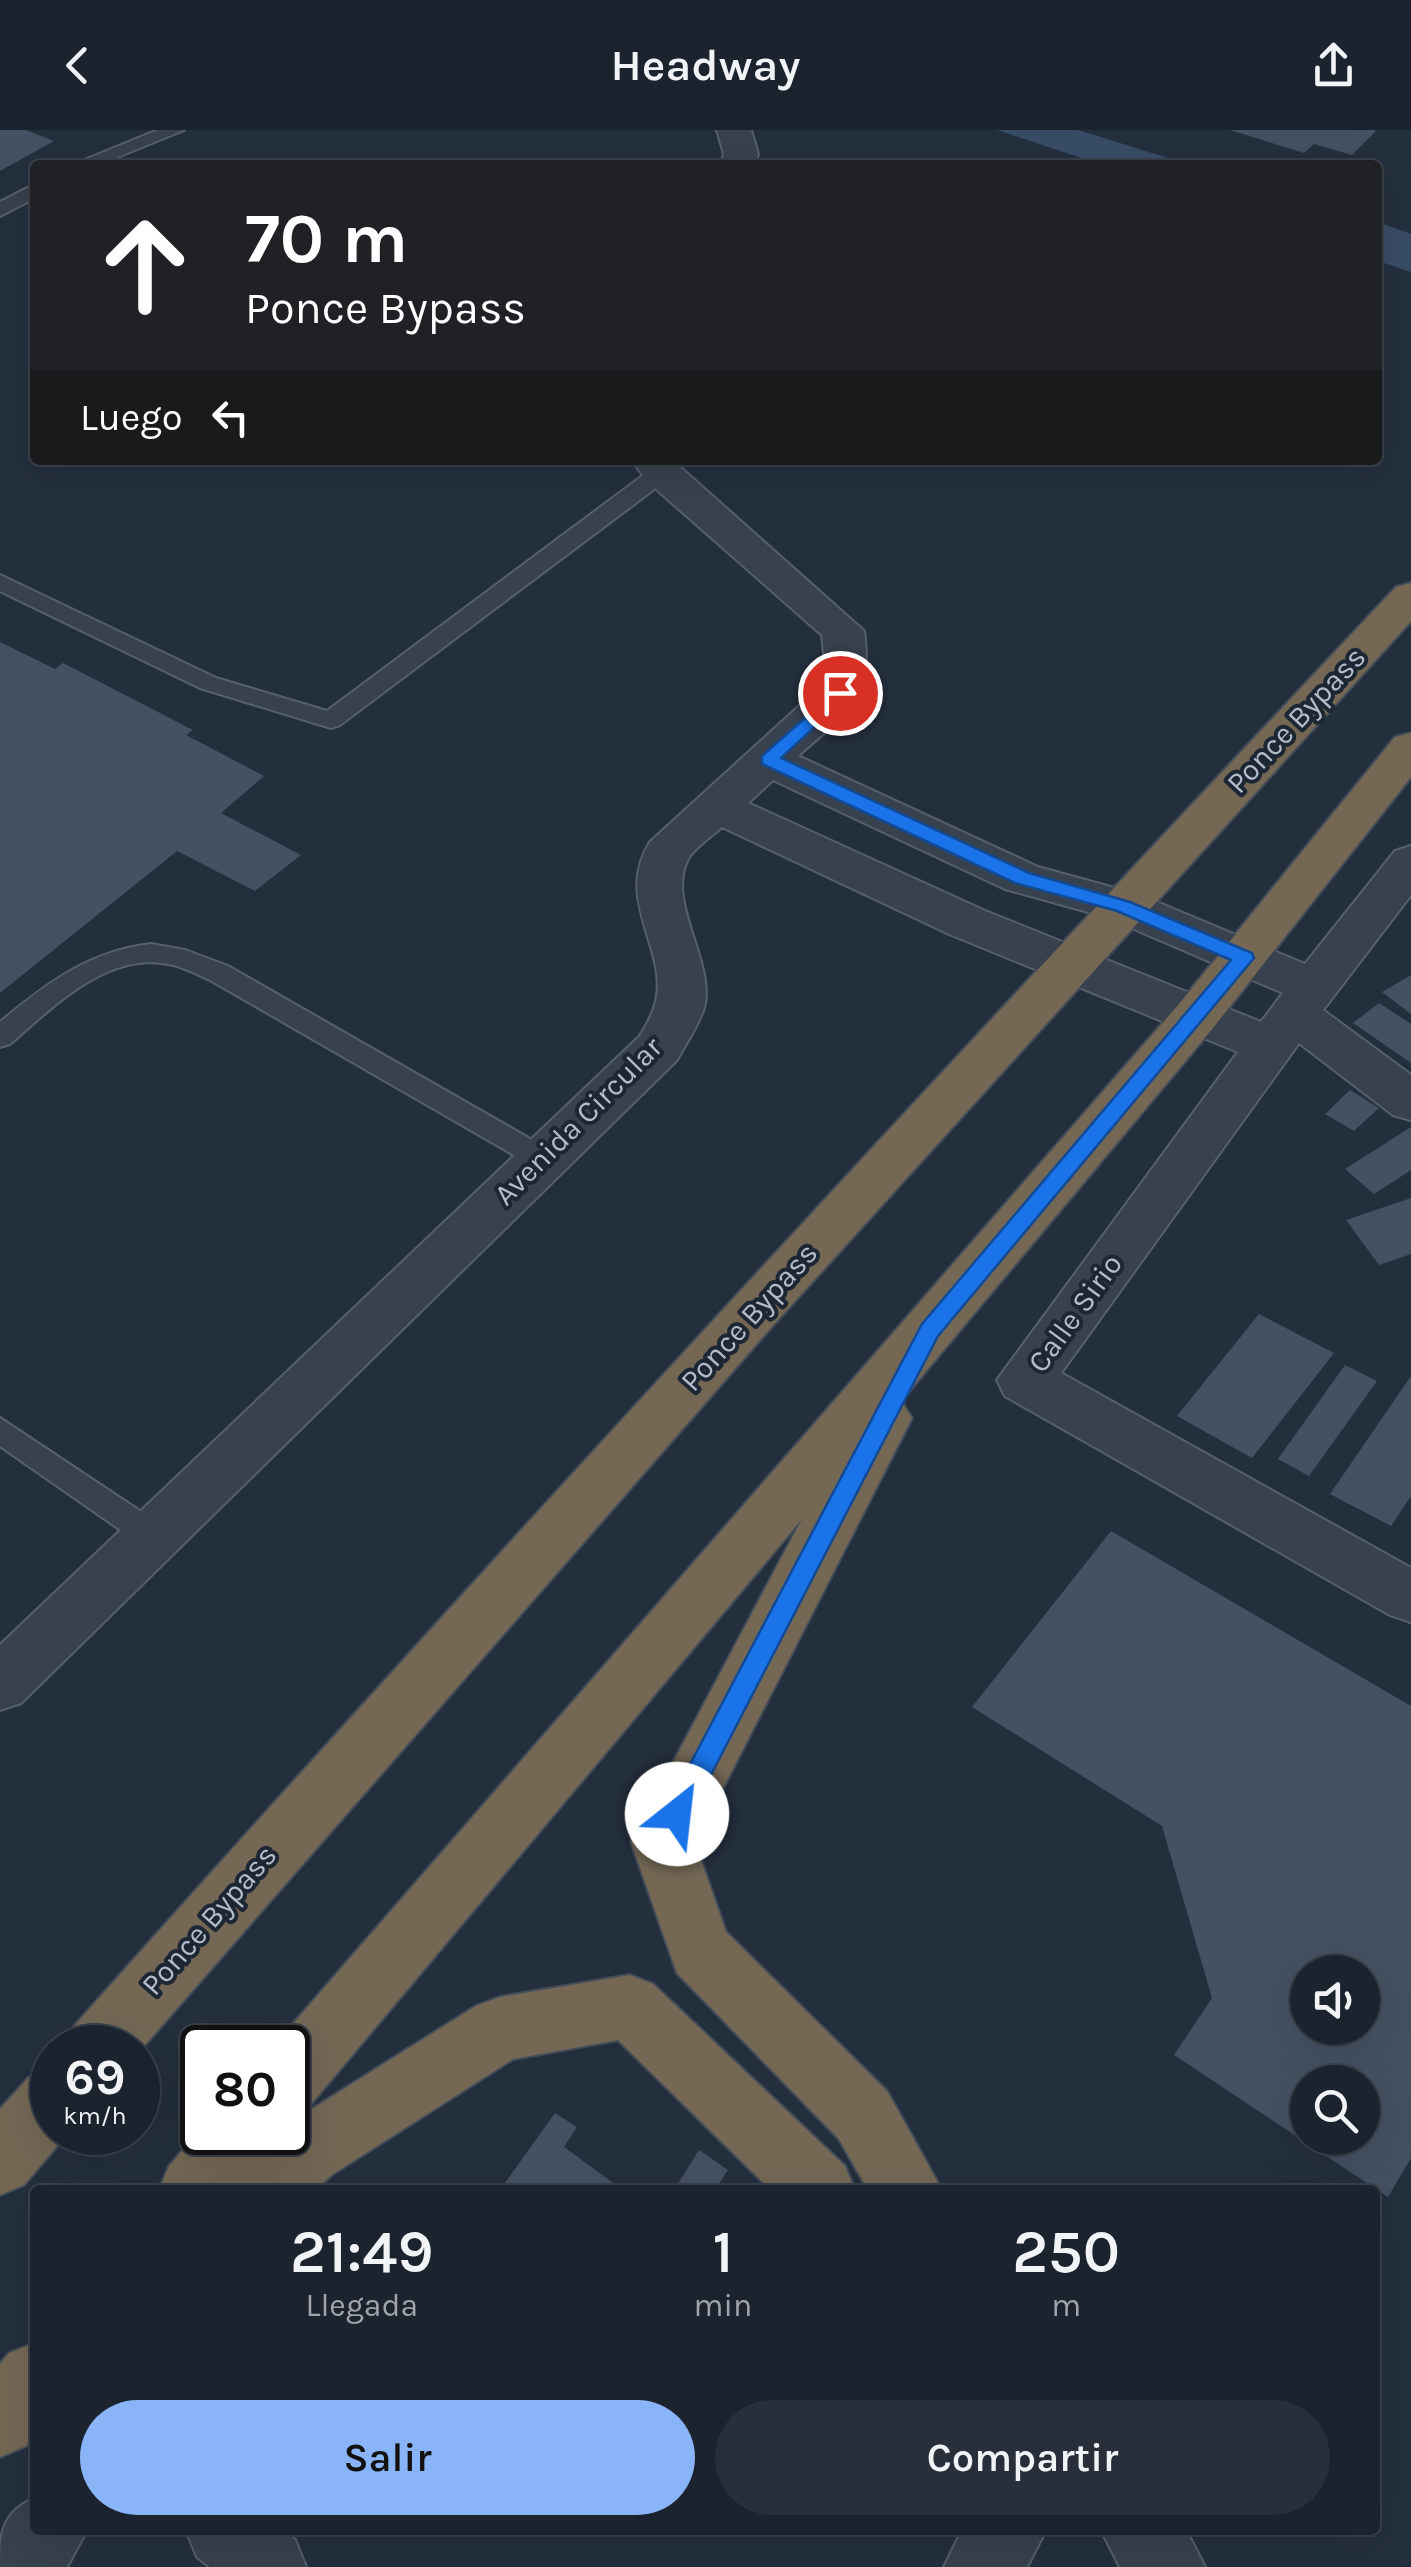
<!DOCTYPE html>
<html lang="es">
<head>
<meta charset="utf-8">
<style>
	:root { --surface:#1b232e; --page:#282f3a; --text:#f1f3f6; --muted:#a0a4aa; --line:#39404a; --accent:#8ab4f8 }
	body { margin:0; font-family:Karla,sans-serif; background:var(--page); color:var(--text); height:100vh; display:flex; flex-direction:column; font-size:38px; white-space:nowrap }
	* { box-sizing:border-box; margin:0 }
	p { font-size:32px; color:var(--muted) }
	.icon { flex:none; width:55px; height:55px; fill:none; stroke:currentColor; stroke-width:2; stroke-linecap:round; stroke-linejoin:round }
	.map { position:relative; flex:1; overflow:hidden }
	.sheet { position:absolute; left:30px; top:2055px; width:1350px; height:350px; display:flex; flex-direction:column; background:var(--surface); border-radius:10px; box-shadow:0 10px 40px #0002,0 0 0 2px var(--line) }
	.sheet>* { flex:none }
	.hud { position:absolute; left:30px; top:30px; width:1352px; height:305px; border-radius:10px; box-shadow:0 10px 40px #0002,0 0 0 2px var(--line); background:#202124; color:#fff; overflow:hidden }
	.tools { position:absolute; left:1290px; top:1825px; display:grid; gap:20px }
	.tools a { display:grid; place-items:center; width:90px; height:90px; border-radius:50%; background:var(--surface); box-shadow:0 10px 40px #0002,0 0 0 2px var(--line); font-size:50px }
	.speed { position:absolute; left:30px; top:1895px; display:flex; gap:20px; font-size:50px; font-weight:700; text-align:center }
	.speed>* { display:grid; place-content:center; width:130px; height:130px; border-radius:50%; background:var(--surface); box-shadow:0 10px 40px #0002,0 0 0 2px var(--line); line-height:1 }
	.speed small { font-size:25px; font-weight:400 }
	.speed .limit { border:5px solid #111; border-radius:15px; background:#fff; color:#111 }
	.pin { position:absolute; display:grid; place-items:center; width:85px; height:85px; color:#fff; margin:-42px; border:5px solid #fff; border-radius:50%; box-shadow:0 2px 10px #0007 }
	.me { position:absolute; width:110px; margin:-55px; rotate:29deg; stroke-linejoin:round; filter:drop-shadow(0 0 8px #0008) }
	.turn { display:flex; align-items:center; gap:35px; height:210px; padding:0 50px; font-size:45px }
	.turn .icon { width:130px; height:130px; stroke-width:2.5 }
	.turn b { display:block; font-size:70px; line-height:85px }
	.then { display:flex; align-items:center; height:95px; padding:0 50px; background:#0003; gap:20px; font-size:38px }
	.eta { display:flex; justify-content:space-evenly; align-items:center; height:170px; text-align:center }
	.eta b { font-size:60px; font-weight:600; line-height:70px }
	.cta { display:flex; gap:20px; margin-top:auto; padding:20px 50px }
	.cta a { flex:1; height:115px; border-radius:60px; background:var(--accent); color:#111; font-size:40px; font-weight:600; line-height:115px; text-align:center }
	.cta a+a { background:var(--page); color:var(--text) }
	header { display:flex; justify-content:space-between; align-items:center; height:130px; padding:0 50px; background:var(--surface); font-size:45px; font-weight:600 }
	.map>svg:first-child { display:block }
	.water { fill:#394c67 }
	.building { fill:#455162; fill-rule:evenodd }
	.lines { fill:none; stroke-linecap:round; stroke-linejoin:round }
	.lane-casing { stroke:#565f6c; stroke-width:4 }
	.street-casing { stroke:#565f6c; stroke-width:4 }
	.highway-casing { stroke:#434c59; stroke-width:4 }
	.lane { fill:#38414e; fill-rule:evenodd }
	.street { fill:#38414e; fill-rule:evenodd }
	.highway { fill:#746855; fill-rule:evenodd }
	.route { fill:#1a73e8; stroke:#114b97; stroke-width:2.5 }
	.labels { text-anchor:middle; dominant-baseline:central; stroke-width:8; stroke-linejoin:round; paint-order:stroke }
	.street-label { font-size:30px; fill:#b4bcc9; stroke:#1d2633 }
</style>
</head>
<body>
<header><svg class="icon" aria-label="back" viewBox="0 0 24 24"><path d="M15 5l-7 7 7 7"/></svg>Headway<svg class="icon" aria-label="share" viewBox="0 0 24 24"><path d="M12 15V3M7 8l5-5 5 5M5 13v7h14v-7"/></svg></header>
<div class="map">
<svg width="1411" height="2437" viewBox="0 0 1411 2437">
	<rect width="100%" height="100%" fill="#242f3e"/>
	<path class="water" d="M997 0H1078L1191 35H1102Z
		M1378 92 1411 104V142L1378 131Z"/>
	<path class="building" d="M0 0H26L54 11 0 41Z
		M1230 0H1373L1376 1 1352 25 1314 14 1304 23Z
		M0 512 55 539 63 533 193 600 186 605 264 646 221 683 301 725 255 761 177 721 0 863Z
		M1411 845V884L1382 862Z
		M1379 873 1411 894V933L1353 893Z
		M1350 960 1379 978 1354 1001 1325 984Z
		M1411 997V1040L1374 1064 1345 1039Z
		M1411 1068V1124L1379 1135 1346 1090Z
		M1259 1184 1334 1223 1252 1328 1177 1286Z
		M1345 1235 1377 1251 1309 1346 1278 1329Z
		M1411 1246V1366L1391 1396 1330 1364Z
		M1111 1401 1411 1576V2028L1388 2067 1174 1925 1212 1868 1162 1696 972 1577ZM1308 1842H1362V1898H1308ZM1308 1952H1362V2008H1308Z
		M555 1983 577 1997 564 2017 623 2060H545L536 2053 531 2060H500Z
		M699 2020 728 2040 715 2060H674Z"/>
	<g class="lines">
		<defs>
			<path id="lane" d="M158 0H184L98 35H72Z
				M35 54V68L0 86V72Z
				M661 336 669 338 672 343 669 348 340 595 331 598 200 558 0 461V445L216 548 327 581 653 338Z
				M151 814 185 820 228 836 553 1022 557 1029 553 1036 543 1039 533 1036 210 850C198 845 186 838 173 835 109 819 54 876 10 914L0 917V892C46 854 89 821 151 814Z
				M0 1288 167 1399 172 1408 167 1417 156 1421 145 1417 0 1316Z"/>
			<path id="street" d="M717 0H751L758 24 755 35H721L724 24Z
				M632 330H672L864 501C874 573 846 582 798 626L1038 737 1140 765 1305 834 1395 721 1411 716V765L1323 880 1411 945V990L1393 985 1299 913 1061 1243 1411 1438V1492L1390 1485 1005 1266 997 1250 1238 922 949 804 722 697C712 706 694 718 688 729 666 771 713 829 705 874 701 892 686 913 677 930L21 1573 0 1580V1515L640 906C645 897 651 888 654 878 673 823 612 772 650 712L819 558 825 533 822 505 647 351ZM773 650 1005 759 1106 787 1283 863 1261 892 983 780 748 673Z
				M35 2368V2400H87L67 2437H0C0 2405 1 2382 35 2368Z
				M186 2400H283L295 2410 306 2437H210L197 2427Z
				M962 2400H1046L1027 2437H944Z
				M1101 2400H1186L1205 2437H1120Z"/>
			<path id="highway" d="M1411 453V491L768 1201 138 1923V1918H66L75 1895C508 1409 950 931 1396 457Z
				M1411 603V647L1213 898 901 1271 912 1288 695 1713 726 1802 887 1961 942 2060H868L839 2009 677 1843 631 1712 802 1389 312 1973 288 1982V1918H272L1179 874 1395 607Z
				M630 1845 653 1854 845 2036 855 2060H771L618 1910 513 1929 333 2044 315 2060H159L169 2036 202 1997V2002H288V1994L476 1876 500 1867Z
				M52 1938V2002H69L24 2055 0 2065V1979L28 1948Z
				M35 2213V2305L26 2316 0 2327V2234L9 2223Z"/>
		</defs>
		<use href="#lane" class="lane-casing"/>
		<use href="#street" class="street-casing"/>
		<use href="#highway" class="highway-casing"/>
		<use href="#lane" class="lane"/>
		<use href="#street" class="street"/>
		<use href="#highway" class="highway"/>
	</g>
	<path class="route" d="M840 557 847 559V567L781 628 1029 743 1130 772 1252 823 1254 828 938 1206 686 1693 677 1696 668 1693 664 1684 668 1676 922 1194 1231 830 1117 781 1015 753 762 634V626Z"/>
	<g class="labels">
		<g class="street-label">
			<text transform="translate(1296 590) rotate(-47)">Ponce Bypass</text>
			<text transform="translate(578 991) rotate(-45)">Avenida Circular</text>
			<text transform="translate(1075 1183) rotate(-54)">Calle Sirio</text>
			<text transform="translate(749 1187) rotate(-48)">Ponce Bypass</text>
			<text transform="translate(209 1790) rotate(-49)">Ponce Bypass</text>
		</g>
	</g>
</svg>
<div class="tools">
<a><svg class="icon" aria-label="sound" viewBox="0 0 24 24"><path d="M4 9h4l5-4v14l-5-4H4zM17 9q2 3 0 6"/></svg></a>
<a><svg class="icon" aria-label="search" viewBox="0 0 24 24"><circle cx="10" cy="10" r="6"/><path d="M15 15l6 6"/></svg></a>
</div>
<div class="speed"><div>69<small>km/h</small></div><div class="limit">80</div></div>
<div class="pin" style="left:840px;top:563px;background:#d93025"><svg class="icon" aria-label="arrive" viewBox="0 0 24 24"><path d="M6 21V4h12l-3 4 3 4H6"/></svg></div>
<svg class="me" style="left:677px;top:1684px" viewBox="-20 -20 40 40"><circle r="19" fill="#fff"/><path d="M0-13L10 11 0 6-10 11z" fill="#1a73e8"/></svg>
<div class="hud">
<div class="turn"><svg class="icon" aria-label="ahead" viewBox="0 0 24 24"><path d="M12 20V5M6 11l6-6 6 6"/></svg><div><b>70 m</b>Ponce Bypass</div></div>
<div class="then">Luego<svg class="icon" aria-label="left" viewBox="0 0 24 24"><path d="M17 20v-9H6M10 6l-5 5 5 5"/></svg></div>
</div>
<section class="sheet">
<div class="eta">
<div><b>21:49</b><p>Llegada</p></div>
<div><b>1</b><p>min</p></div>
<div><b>250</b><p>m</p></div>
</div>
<div class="cta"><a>Salir</a><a>Compartir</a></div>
</section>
</div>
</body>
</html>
